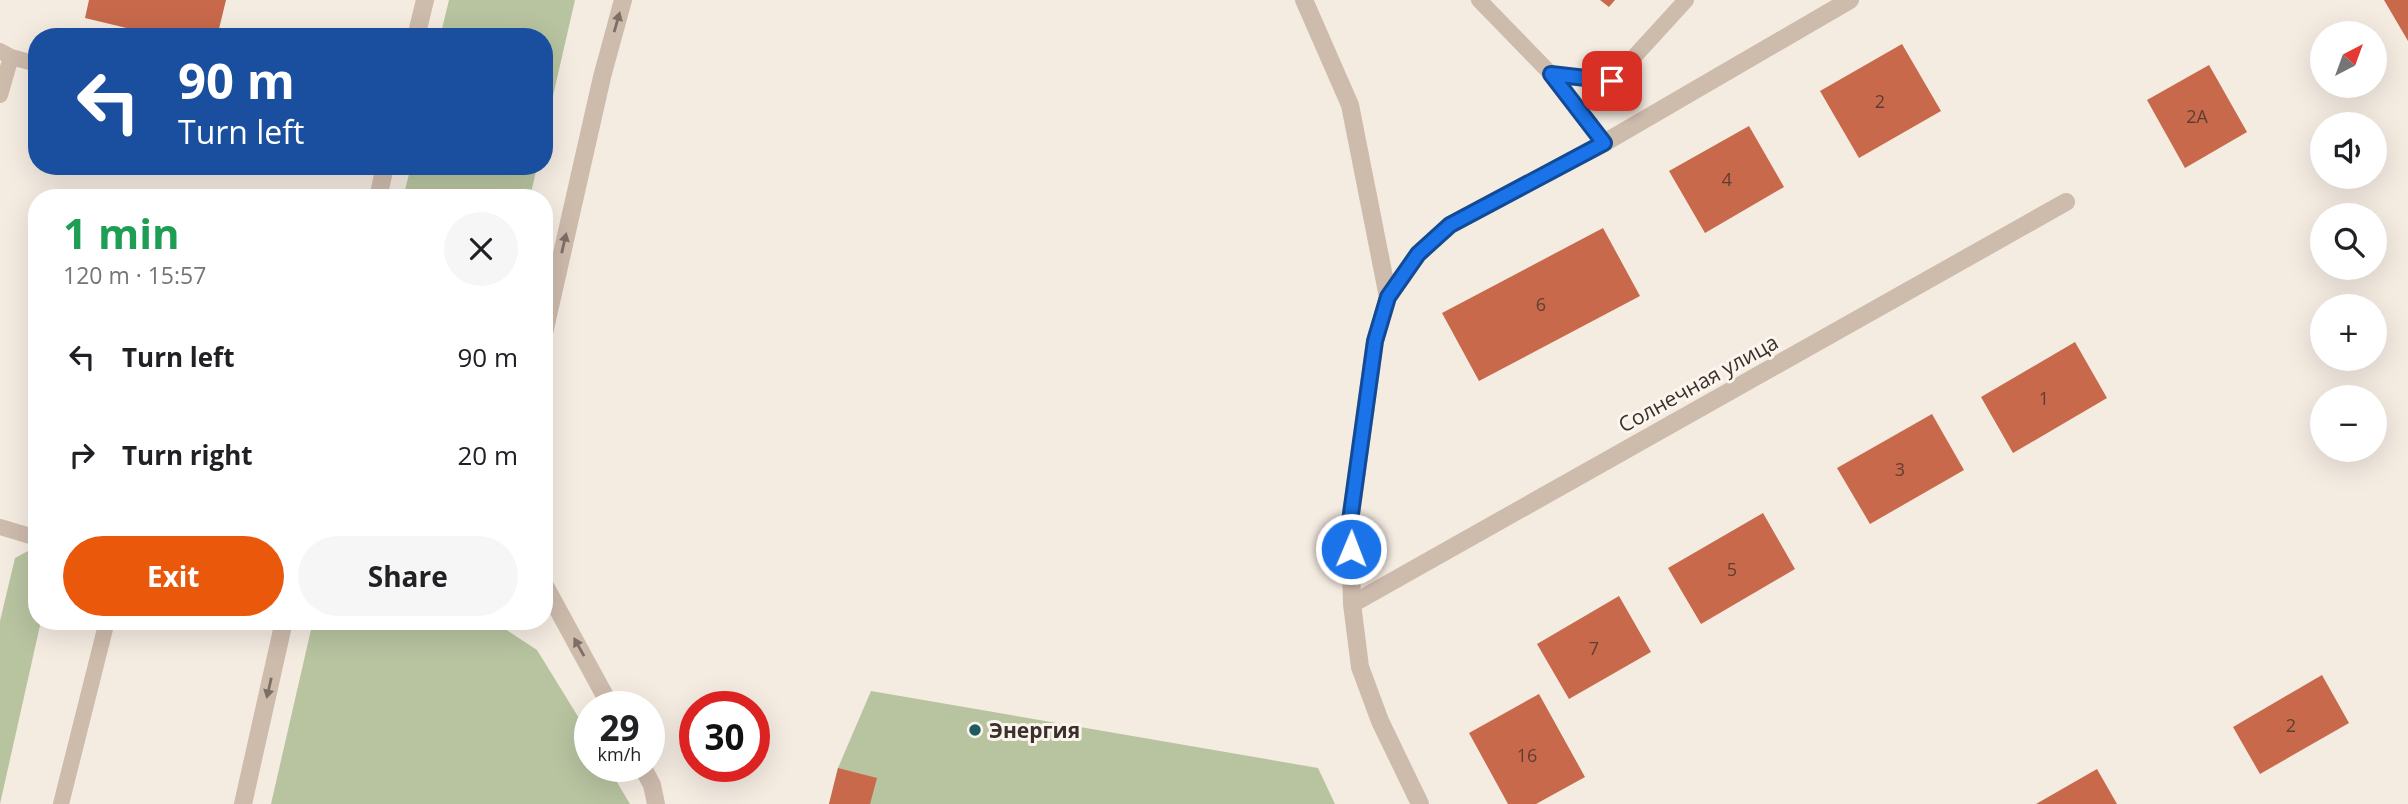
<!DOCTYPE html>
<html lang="en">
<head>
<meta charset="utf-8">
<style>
	:root { --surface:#fff; --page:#f6f6f6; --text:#202124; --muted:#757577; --accent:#ea580c }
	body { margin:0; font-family:"Open Sans",sans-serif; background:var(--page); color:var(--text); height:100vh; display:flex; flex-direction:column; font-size:26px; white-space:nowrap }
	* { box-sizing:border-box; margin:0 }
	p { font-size:23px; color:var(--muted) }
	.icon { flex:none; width:38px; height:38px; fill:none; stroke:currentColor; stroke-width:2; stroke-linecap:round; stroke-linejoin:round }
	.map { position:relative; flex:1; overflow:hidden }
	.drawer { position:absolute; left:28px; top:189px; width:525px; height:441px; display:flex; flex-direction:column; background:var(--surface); border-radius:28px; box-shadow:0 7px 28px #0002 }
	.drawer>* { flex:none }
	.top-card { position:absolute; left:28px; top:28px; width:525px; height:147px; border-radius:28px; box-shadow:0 7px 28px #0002; background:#1a4fa0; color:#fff; overflow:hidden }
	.needle { width:46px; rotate:41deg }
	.fabs { position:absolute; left:2310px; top:21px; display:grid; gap:14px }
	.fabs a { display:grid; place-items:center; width:77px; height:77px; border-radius:50%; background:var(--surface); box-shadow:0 7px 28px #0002; font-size:35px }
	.speed { position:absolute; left:574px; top:691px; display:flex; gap:14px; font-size:35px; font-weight:700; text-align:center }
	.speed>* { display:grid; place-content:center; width:91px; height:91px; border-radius:50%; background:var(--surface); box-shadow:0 7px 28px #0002; line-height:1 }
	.speed small { font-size:18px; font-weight:400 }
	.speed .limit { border:10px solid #d22; background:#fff; color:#111 }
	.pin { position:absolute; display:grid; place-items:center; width:60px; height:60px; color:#fff; margin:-30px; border-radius:14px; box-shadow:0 4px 10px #0006 }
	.me { position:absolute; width:77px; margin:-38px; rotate:1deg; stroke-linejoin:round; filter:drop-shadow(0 0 5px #0008) }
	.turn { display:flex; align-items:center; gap:24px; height:147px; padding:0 35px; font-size:32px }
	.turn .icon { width:91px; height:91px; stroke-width:2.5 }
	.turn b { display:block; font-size:49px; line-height:60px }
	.round { display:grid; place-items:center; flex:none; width:74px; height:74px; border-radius:37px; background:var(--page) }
	.head { display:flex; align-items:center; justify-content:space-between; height:119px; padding:0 35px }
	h1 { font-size:42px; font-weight:700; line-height:52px; color:#1e9e55 }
	.cta { display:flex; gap:14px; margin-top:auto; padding:14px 35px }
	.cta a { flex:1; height:80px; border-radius:42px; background:var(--accent); color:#fff; font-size:28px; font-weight:700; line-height:80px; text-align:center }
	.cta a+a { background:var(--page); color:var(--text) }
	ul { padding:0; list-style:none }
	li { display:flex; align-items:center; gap:21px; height:98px; padding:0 35px }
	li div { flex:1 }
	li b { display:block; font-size:26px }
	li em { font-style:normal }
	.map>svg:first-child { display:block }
	.green { fill:#b8c4a0 }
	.building { fill:#c8694b }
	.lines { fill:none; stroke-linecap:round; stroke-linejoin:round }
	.lane { stroke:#cdbbac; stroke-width:16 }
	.street { stroke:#cdbbac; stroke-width:18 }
	.oneway { fill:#7d6f65 }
	.route-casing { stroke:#114b97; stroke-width:18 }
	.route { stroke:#1a73e8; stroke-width:12 }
	.poi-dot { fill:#1f5a5e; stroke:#fbf5ee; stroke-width:2.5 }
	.labels { text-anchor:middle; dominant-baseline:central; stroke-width:6; stroke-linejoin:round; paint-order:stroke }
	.number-label { font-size:18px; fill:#5e3e33 }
	.street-label { font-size:21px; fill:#3b302b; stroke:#fbf5ee }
	.poi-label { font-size:21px; font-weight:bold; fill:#3b302b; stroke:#fbf5ee; text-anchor:start }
</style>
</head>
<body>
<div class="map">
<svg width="2408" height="804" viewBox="0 0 2408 804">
	<rect width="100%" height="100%" fill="#f4ebe1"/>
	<path class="green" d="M449 0H575L544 135V37H440Z
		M411 166H537L530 198H403Z
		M30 550 37 553V621H41L0 804V621L15 558Z
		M313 621H493L537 650 590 736V766L608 767 630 804H271Z
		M871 691 1318 768 1335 804H829L838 768Z"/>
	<path class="building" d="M89 0H226L217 37H138L139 31 85 18Z
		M1600 0H1615L1609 7Z
		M2384 0H2408V41Z
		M1902 44 1941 111 1859 158 1820 91Z
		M2209 65 2247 132 2185 168 2147 100Z
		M1749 126 1784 187 1705 233 1669 171Z
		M1603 228 1640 296 1479 381 1442 313Z
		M2075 342 2107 398 2013 453 1981 397Z
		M1932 414 1964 470 1870 524 1837 468Z
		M1763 513 1795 569 1701 624 1668 568Z
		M1619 596 1651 652 1569 699 1537 644Z
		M2322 675 2349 723 2260 774 2233 727Z
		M1539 694 1585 777 1536 804H1508L1469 733Z
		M838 768 877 778 870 804H829Z
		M2097 769 2117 804H2036Z"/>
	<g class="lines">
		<path class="lane" d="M1479 0 1551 74 1612 81 1686 0
			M0 51 11 57 37 64
			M1551 74 1604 143
			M0 95 11 57
			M0 527 37 538
			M61 804 107 621"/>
		<path class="street" d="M1304 0 1350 105 1388 297
			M416 37 425 0
			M378 198 385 166
			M544 333 602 77 623 0
			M544 584 611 707
			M1352 604 2066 202
			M642 766 652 785 656 804
			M243 804 284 621
			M1420 804 1380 721 1360 667 1352 604 1350 521 1375 341 1388 297 1418 254 1450 225 1604 143 1850 0"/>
	</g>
	<defs><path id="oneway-solid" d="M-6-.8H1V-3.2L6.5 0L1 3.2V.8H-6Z" transform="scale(1.75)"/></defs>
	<g class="oneway">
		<use href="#oneway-solid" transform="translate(617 22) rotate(-74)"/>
		<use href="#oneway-solid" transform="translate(564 243) rotate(-77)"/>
		<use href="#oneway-solid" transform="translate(579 647) rotate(-119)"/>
		<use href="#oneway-solid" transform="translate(269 688) rotate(103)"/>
	</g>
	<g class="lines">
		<defs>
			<path id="route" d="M1351 549 1350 521 1375 341 1388 297 1418 254 1450 225 1604 143 1551 74 1612 81"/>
		</defs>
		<use href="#route" class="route-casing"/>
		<use href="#route" class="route"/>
	</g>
	<circle class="poi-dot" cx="975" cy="730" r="7"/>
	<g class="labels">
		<g class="number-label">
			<text x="1880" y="101">2</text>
			<text x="2197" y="116">2А</text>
			<text x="1727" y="179">4</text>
			<text x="1541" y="304">6</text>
			<text x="2044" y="398">1</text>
			<text x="1900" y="469">3</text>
			<text x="1732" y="569">5</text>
			<text x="1594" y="648">7</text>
			<text x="2291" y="725">2</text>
			<text x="1527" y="755">16</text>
		</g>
		<g class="street-label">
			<text transform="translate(1698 383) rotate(-29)">Солнечная улица</text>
		</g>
		<g class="poi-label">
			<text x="989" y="730">Энергия</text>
		</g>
	</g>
</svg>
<div class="fabs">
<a><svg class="needle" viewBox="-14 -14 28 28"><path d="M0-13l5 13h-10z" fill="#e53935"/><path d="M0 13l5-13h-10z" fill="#757577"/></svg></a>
<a><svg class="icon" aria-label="sound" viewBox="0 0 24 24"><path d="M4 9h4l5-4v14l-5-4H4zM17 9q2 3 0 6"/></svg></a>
<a><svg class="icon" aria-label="search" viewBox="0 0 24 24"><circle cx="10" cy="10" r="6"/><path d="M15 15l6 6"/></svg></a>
<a>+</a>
<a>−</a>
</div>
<div class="speed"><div>29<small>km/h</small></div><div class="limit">30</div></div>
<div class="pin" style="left:1612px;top:81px;background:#d93025"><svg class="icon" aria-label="arrive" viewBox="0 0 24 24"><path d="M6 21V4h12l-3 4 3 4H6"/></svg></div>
<svg class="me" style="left:1351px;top:549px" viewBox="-20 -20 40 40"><circle r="17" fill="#1a73e8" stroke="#fff" stroke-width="3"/><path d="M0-11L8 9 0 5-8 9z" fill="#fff"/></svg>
<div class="top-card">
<div class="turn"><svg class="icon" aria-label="left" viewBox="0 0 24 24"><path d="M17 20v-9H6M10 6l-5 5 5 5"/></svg><div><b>90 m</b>Turn left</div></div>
</div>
<section class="drawer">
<div class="head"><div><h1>1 min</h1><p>120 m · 15:57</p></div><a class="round"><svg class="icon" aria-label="close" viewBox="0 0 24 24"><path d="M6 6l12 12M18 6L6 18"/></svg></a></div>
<ul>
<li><svg class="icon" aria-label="left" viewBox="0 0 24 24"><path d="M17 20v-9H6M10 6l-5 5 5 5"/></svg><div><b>Turn left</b></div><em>90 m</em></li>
<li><svg class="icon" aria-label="right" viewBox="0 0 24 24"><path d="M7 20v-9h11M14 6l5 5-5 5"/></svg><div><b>Turn right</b></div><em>20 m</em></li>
</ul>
<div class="cta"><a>Exit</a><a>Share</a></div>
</section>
</div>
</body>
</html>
